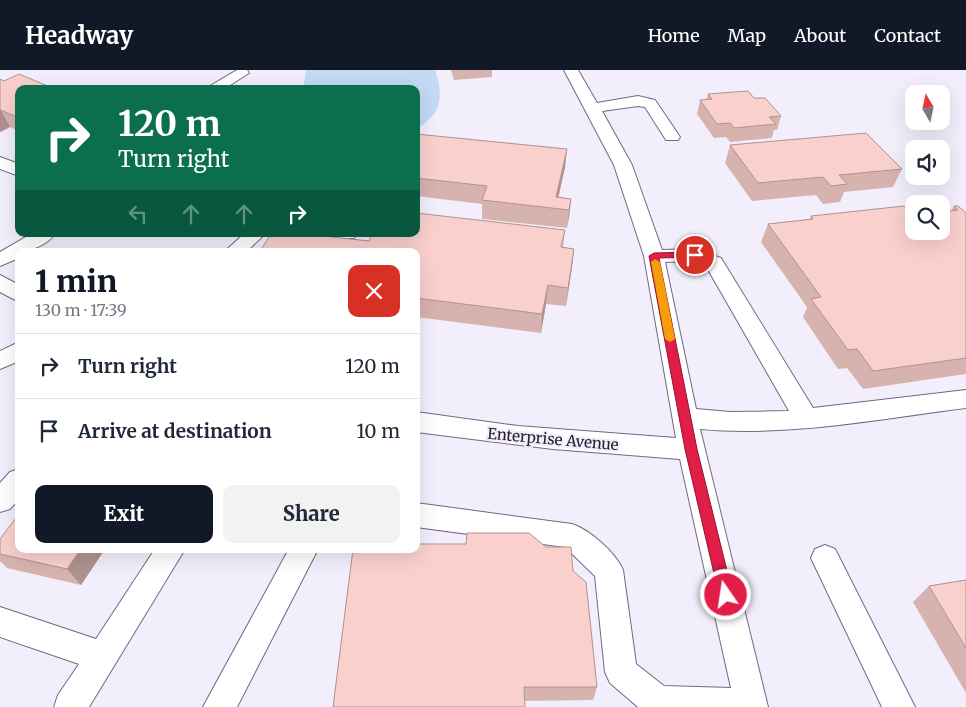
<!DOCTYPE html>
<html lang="en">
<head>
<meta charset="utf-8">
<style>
	:root { --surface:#fff; --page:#f2f2f3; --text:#1f2937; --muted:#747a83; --line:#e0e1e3; --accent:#111827 }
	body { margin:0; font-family:Merriweather,serif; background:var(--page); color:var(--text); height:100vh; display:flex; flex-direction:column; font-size:19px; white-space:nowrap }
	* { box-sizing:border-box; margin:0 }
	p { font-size:16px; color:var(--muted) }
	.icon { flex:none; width:28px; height:28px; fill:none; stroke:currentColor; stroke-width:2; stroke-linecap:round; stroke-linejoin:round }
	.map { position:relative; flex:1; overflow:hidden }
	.drawer { position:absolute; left:15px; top:178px; width:405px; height:305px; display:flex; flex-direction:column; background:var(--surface); border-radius:10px; box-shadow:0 5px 20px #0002 }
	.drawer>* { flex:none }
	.hud { position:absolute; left:15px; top:15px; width:405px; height:152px; border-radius:10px; box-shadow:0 5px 20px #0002; background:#0b6e4f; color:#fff; overflow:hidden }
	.needle { width:32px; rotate:351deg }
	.fabs { position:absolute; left:905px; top:15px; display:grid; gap:10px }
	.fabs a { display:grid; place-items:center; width:45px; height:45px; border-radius:10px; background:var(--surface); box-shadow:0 5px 20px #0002; font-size:25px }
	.pin { position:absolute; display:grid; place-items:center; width:42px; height:42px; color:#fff; margin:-21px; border:2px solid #fff; border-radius:50%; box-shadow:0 1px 5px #0007 }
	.me { position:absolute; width:55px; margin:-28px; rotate:347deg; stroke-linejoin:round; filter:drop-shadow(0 0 4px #0008) }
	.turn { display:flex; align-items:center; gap:18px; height:105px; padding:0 20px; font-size:22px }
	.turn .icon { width:65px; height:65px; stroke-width:2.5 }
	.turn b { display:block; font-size:35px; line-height:42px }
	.lanes { display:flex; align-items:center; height:48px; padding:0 20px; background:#0003; justify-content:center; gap:25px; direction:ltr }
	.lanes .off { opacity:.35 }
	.round { display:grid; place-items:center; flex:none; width:52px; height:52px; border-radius:10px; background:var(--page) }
	.summary { display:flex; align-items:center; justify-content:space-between; height:85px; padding:0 20px }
	h1 { font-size:30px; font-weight:800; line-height:38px; color:var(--accent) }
	.button { display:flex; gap:10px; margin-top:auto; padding:10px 20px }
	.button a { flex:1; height:58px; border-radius:10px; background:var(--accent); color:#fff; font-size:20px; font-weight:800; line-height:58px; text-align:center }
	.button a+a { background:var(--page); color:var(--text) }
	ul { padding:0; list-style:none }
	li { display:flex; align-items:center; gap:15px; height:65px; padding:0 20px; border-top:1px solid var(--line) }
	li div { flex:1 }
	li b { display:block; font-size:19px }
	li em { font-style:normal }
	header { display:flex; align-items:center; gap:30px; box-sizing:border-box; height:70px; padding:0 25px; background:var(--accent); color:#fff }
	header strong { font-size:24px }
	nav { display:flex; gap:28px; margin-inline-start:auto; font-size:18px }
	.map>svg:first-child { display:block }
	.water { fill:#c3daf4 }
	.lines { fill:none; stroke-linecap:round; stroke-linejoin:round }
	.minor-casing { stroke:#746785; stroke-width:2 }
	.minor { fill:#fff; fill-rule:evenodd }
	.wall { fill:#d7b3b0 }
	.shaded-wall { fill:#af9290 }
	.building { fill:#fad0cd; stroke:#af9290 }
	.route { fill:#e11d48; stroke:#92132f }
	.slow { fill:#f59e0b }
	.labels { text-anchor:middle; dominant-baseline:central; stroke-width:4.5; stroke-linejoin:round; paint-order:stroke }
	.street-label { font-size:15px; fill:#26212d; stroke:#f3eefb }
</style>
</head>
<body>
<header>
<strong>Headway</strong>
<nav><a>Home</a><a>Map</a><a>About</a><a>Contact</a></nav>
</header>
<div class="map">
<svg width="966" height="637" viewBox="0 0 966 637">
	<rect width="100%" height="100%" fill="#f3eefb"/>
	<path class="water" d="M306 0H435C444 26 442 45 416 59V19H303Z"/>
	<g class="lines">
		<defs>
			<path id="minor" d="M237 0H247L249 3 224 19H205Z
				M564 0H578L597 33 638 26 655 30 680 67 678 70H666L645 37 638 36 602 41 632 95 662 180 695 179 721 188 813 338 966 320V338C878 349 788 367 700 359L768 637H638L610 613 605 602 595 506 565 477 416 457V433L572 454C590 460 615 482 623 500L636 594 664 616 731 618 680 389 553 379 416 362V342L518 356 676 368 644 186 614 95ZM693 191 706 196 789 341 730 342 696 339 665 192Z
				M0 87 19 94V106L0 99Z
				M31 164H55C47 175 31 181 19 181V188L0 196V182Z
				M244 164H265L247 181H225Z
				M332 164H357L354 168H335Z
				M0 205 19 215V232L0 222Z
				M19 272V291L0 299V281Z
				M19 399V429L10 439 0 442V413L10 402Z
				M825 475 835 479 915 637H882L811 488 815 479Z
				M155 479H185L89 637H54L58 625 79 594 0 567V537L96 569Z
				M289 479H318L237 637H203Z"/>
		</defs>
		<use href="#minor" class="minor-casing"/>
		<use href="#minor" class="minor"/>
	</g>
	<path class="wall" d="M451 0H492V7L454 10Z
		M0 9 19 19V61L10 57 0 62Z
		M708 24 754 28 781 46 777 60H774L772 68 730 72 726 67 714 68 697 44 700 30H706Z
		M416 64 567 79 565 97 558 127 571 129 569 147 567 158 482 149V134L416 126Z
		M730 75 902 99 893 117 844 122 840 132 823 134 816 125 752 131 725 93Z
		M954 136 966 143V304L863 319 847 298 838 299 803 247 807 237 761 172 768 154 810 149 811 146 914 161 951 141Z
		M565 160 563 177 574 179 572 197 566 236 546 234 541 263 416 247V181L369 171Z
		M0 469 19 479H105L81 515 7 498 0 491Z
		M573 501 597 617 593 630 525 631 333 637Z
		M966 510V623L913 532 929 516Z"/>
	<path class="shaded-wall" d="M1 40 10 57 0 62V41Z
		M567 79 565 97 556 138V127Z
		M571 129 569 147 567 158 569 140Z
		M574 179 572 197 566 236 568 218Z
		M548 215 546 234 541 263 542 244Z
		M81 479H105L81 515 67 499Z"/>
	<path class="building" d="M19 4 55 19H19V48L1 40 0 41V9L4 11Z
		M748 21 754 28H765L781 46 769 47 776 54 734 58 730 53 717 54 700 30 712 29 708 24Z
		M866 63 902 99 839 105 847 114 831 116 823 107 758 113 730 75Z
		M416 64 567 79 556 127 571 129 569 140 482 130 487 116 416 108Z
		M904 136 907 140 914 139V161H941V142L958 140 954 136H958L966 143V288L873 301 857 279 848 280 811 229 821 227 768 154 813 149 811 146Z
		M416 143 565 160 561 177 574 179 568 218 548 215 542 244 416 228V181H260L271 164H305L369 171 372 164H416Z
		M19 444V479H81L67 499 0 484V469Z
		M467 463H529L546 477H571L573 501 586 512 597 617H524L525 637H333L353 479H416V474H466Z
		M966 510V578L929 516Z"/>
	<path class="route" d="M695 182 698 183V187L659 188 697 379 733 525 731 530 726 532 721 530 719 525 685 379 649 186 654 183Z"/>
	<path class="slow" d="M655 189 660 192 675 269 670 272 665 269 651 192Z"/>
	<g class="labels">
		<g class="street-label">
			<text transform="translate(553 369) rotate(5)">Enterprise Avenue</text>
		</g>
	</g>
</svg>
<div class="fabs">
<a><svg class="needle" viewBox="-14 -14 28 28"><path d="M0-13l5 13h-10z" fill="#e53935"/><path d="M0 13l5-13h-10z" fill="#747a83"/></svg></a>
<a><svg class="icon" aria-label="sound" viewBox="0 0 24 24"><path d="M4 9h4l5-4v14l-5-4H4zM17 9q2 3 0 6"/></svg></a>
<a><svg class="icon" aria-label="search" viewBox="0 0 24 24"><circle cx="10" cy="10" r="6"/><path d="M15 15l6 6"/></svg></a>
</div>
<div class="pin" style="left:695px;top:185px;background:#d93025"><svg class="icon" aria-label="arrive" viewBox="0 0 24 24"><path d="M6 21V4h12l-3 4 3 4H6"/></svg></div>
<svg class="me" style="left:726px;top:525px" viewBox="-20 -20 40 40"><circle r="17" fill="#e11d48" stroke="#fff" stroke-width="3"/><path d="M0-11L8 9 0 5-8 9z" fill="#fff"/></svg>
<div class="hud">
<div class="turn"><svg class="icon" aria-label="right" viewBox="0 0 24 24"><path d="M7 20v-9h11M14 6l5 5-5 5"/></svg><div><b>120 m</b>Turn right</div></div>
<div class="lanes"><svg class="icon off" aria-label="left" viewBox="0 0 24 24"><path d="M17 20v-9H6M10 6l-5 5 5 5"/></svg><svg class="icon off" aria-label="ahead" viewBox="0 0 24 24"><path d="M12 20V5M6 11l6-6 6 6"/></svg><svg class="icon off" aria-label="ahead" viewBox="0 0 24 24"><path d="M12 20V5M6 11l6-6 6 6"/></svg><svg class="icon" aria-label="right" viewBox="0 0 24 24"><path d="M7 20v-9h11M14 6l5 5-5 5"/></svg></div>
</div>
<section class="drawer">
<div class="summary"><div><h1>1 min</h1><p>130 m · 17:39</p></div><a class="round" style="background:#d93025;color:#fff"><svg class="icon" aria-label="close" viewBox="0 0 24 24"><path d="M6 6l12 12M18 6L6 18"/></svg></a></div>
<ul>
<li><svg class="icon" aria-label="right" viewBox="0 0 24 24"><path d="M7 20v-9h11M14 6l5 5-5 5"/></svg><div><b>Turn right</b></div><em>120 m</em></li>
<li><svg class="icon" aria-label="arrive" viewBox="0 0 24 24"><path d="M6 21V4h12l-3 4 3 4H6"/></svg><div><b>Arrive at destination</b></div><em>10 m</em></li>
</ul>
<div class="button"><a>Exit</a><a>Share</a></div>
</section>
</div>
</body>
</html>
